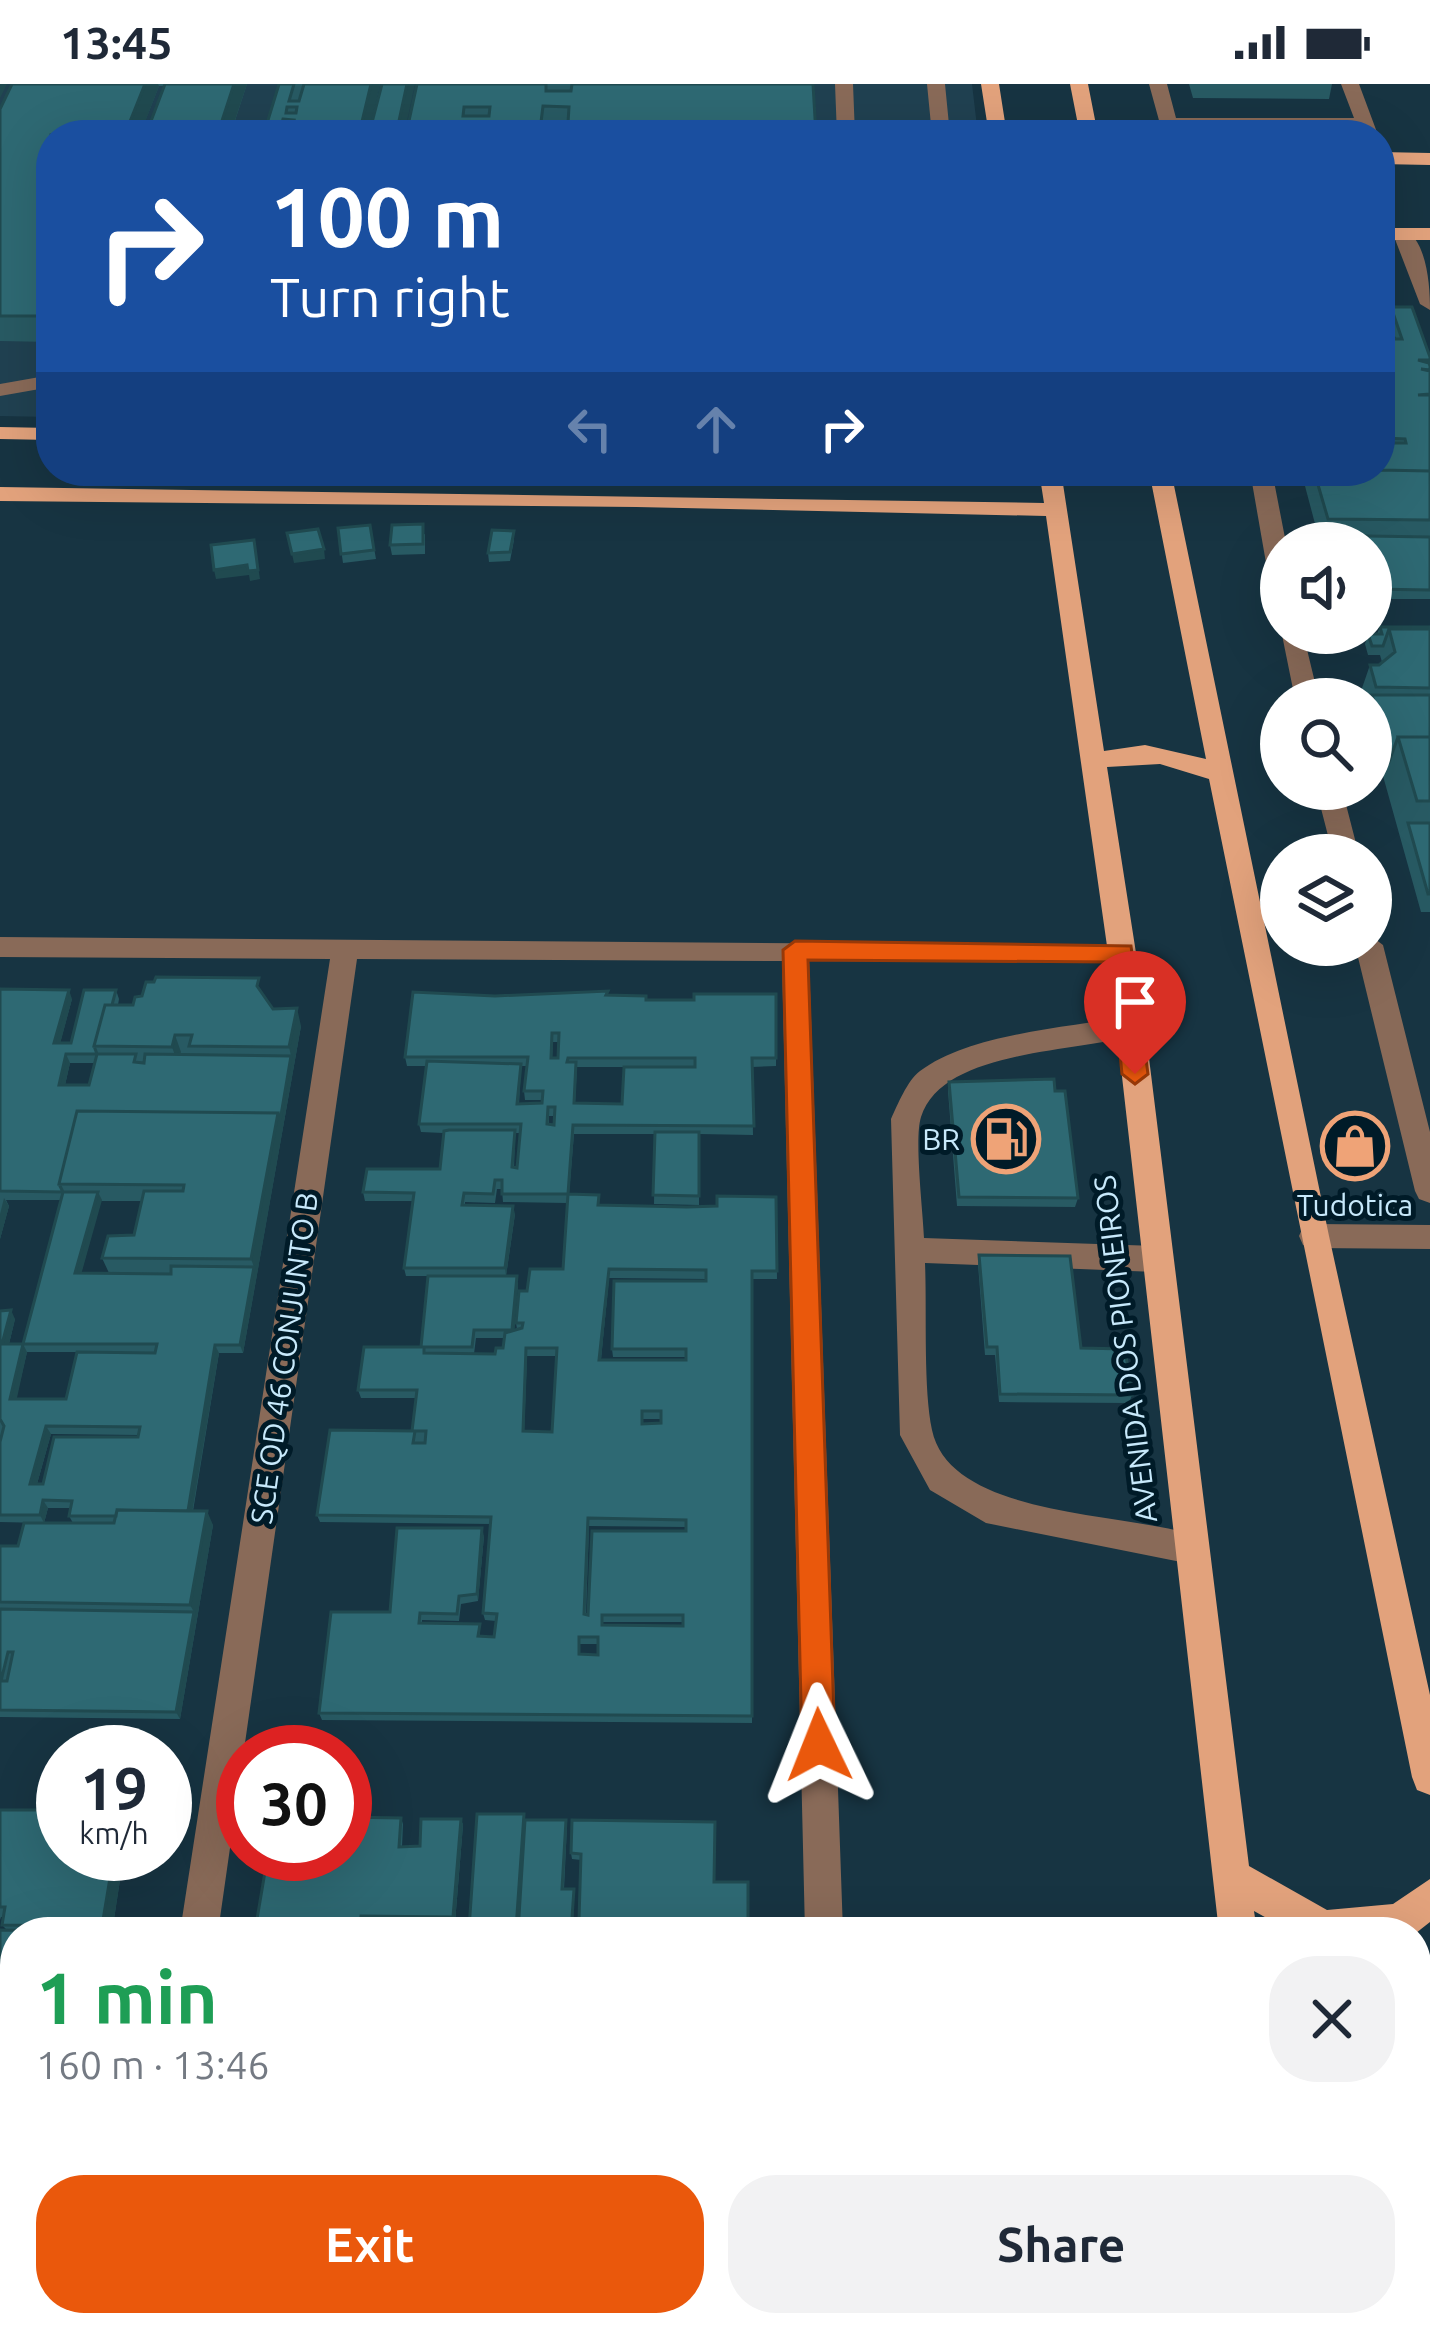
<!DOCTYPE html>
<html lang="en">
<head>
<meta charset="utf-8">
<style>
	:root { --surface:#fff; --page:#f2f2f3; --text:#1f2937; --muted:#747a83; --accent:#ea580c }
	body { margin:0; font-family:Ubuntu,sans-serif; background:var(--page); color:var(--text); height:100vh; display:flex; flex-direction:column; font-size:45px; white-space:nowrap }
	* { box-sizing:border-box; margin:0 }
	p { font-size:39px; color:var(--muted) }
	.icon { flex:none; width:66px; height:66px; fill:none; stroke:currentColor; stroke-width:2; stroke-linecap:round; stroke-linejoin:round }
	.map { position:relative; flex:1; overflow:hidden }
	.side { position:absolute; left:0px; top:1833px; width:1431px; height:420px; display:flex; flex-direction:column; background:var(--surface); border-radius:48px 48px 0 0; box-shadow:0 12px 48px #0002 }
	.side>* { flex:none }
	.top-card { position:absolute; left:36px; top:36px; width:1359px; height:366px; border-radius:48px; box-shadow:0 12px 48px #0002; background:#1a4fa0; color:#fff; overflow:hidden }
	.buttons { position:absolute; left:1260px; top:438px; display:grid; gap:24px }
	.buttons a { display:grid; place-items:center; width:132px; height:132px; border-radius:50%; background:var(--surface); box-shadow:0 12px 48px #0002; font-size:60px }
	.speed { position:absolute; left:36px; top:1641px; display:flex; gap:24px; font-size:60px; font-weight:700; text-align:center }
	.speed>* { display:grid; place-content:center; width:156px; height:156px; border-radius:50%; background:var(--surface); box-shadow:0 12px 48px #0002; line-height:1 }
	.speed small { font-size:30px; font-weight:400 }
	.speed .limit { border:18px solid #d22; background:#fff; color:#111 }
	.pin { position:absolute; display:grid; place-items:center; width:102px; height:102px; color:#fff; margin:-123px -51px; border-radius:50% 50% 50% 0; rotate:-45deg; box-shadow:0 0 12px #0007 }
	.pin .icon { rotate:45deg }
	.me { position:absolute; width:132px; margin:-66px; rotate:358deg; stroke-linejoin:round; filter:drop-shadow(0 0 9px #0008) }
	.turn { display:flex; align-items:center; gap:42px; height:252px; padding:0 36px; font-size:54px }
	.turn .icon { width:156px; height:156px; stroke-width:2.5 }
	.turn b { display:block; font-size:84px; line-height:102px }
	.lanes { display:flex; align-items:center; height:114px; padding:0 36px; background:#0003; justify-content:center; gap:60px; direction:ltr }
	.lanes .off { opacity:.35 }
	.round { display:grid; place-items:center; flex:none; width:126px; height:126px; border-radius:48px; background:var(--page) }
	.headline { display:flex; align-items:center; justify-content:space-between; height:204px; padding:0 36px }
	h1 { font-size:72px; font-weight:700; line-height:90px; color:#1e9e55 }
	.button { display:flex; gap:24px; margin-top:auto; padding:24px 36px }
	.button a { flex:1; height:138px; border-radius:48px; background:var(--accent); color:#fff; font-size:48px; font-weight:700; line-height:138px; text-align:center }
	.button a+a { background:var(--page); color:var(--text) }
	.status { display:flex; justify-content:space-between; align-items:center; height:84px; padding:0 60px; background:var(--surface); direction:ltr }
	.status svg { height:33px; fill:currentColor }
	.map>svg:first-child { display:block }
	.built { fill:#204151 }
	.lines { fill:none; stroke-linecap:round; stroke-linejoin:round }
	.minor { fill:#896a58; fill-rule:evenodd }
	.major { fill:#e2a27c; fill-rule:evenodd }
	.wall { fill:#285a63; fill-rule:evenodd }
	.shaded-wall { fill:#204a50 }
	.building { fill:#2e6973; stroke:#204a50; stroke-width:3; fill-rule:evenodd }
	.route { fill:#ea580c; stroke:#983908; stroke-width:3 }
	.labels { text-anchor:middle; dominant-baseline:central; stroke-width:10; stroke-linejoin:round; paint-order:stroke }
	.poi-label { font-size:30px; fill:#c7e9fb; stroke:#001b28; text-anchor:end }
	.street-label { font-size:30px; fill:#c7e9fb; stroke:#001b28 }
</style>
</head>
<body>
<div class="status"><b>13:45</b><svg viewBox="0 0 49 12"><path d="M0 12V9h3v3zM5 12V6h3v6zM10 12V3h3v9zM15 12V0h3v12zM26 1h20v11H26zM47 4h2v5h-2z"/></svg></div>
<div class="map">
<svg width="1430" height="2253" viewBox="0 0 1430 2253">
	<rect width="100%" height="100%" fill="#173442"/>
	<path class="built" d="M0 0H972L978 51H51V333L0 332Z"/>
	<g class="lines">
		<path class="minor" d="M835 0H853L855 51H837Z
			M927 0H945L950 51H932Z
			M1149 0H1167L1176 34H1354L1341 0H1359L1378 51H1360L1358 44H1179L1181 51H1163Z
			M1403 144C1427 156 1430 201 1430 226L1420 220 1393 150Z
			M51 291V303L0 312V300Z
			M1250 387H1272L1286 459H1281V503L1269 496Z
			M1281 546 1303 549 1319 615H1295Z
			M1316 705H1342L1359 771H1333Z
			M1371 852 1383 861 1430 1048V1119L1419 1115 1415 1107 1355 861H1371Z
			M0 853 1132 862 1136 869 1122 879 809 877 843 1848H805L782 877 357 875 218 1848H180L330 875 0 873Z
			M1129 932 1139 936 1143 943 1139 950C1079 969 943 964 921 1033 914 1055 923 1127 924 1154L1156 1162 1167 1166 1171 1175 1167 1184 1156 1188 925 1179C927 1226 923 1303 932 1346 951 1436 1132 1427 1203 1454L1208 1465 1203 1476 1191 1480 986 1439 930 1406 900 1351 891 1035C898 1020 907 997 920 987 971 949 1067 944 1129 932Z
			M1314 1140 1430 1141V1165L1314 1164 1303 1161 1299 1152 1303 1143Z
			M119 2238H161L159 2253H117Z
			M814 2238H856L857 2253H815Z"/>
		<path class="major" d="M981 0H999L1007 51H989Z
			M1070 0H1088L1098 51H1080Z
			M1380 68 1430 69V81L1380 80Z
			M1380 144H1430V156H1380Z
			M0 343 51 344V356L0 355Z
			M1039 387H1061L1104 667 1145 661 1206 675 1149 387H1171L1329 1152 1430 1611V1711L1417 1706 1412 1693 1209 695 1160 680 1107 683 1136 869 1249 1782 1327 1826 1393 1820 1430 1795V1838L1416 1849 1292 1848 1254 1827 1257 1848H1219L1108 869 1046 432 636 423 0 417V403L1044 419Z
			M1278 2238H1320L1322 2253H1280Z"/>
	</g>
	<path class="wall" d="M12 0H247L232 46H265L279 0H380L369 46H407L417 0H813L816 51H51V258L0 257V25ZM159 2H164L148 45H142Z
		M1189 0H1332L1329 15 1193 14Z
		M1391 223 1430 273V515H1371V459H1302L1304 451H1318L1301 387H1380V255H1396L1388 232Z
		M370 441 376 475 343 479 338 444Z
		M514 447V456L510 477 489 478 488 469Z
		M425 450V470L392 471 390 461Z
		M1380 543H1430V828H1421L1371 649V615H1364L1361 607 1370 581H1379L1382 578 1380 571H1368L1365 560 1368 550H1377Z
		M0 905 72 915 60 959H71L116 906 119 915 118 921 263 911 273 925 301 942 243 1269H219L193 1427 213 1441 180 1635 0 1633V1462H18L73 1439 69 1432 71 1424H48L44 1439 0 1438V1227L15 1235 9 1260H23L61 1116H6L9 1122 0 1155ZM70 979H95L89 1001H65ZM101 1117H141L134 1151 102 1174 109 1189H81ZM27 1268H77L66 1315H16ZM51 1350 138 1351V1353L43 1400H37Z
		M776 910V982L752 983 753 1051 699 1050V1121L654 1120 655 1050H574L569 1110 599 1121 687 1123 717 1122 776 1113 777 1195H752V1639L322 1636 319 1629 390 1528 484 1452 478 1517 461 1520 459 1537 422 1536V1539L480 1540V1553H494L496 1537 485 1536 483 1529 491 1440 320 1438 317 1431 412 1347 416 1314H361L358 1306 421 1263 428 1192H406L404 1184 413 1117H365L363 1108 440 1085 443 1049 421 1048 419 1040 426 982H407L405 973 495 912 608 911 646 916H694ZM553 958H558V974H552ZM521 982H527L524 1007 525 1016H542V1019L519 1020ZM577 983H695L622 1020 575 1019ZM549 1032H555L554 1041 549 1040ZM515 1049H520L517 1084H514ZM497 1105H502L503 1118 567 1119 563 1185 527 1207 516 1239 517 1245 514 1246 518 1201 517 1192H506L515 1130 465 1121V1118L495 1119ZM609 1194 706 1195V1197L612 1265 613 1273H686V1276H601ZM476 1254H504L503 1264 495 1270H474ZM527 1272H557L552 1348 524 1347ZM642 1335H661V1339L642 1340ZM589 1442 686 1443V1447L588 1531 586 1530ZM603 1538H683V1542L603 1541ZM580 1560H598V1571L580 1570Z
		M949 998 1078 1114 1075 1123 957 1122 948 1007Z
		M979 1171 1132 1311 1129 1319 999 1318 995 1271H985L978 1180Z
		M0 1726 63 1770H124L112 1848 15 2238H73V2241L10 2242 0 2253 7 2110 10 2101H0V1966H9L11 1954H0V1846L8 1847 2 1841 4 1833H1L0 1836Z
		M524 1730 525 1736 567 1742 564 1805H574L573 1848H470L469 1845Z
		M401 1734 403 1740 402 1763 420 1762 461 1735 463 1741 455 1839 364 1838 363 1848H256Z
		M715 1738 676 1840H580L581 1776 572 1775 571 1769Z
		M204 2238H495V2244L565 2245V2238H713V2247L777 2248V2253H492V2247L457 2246V2253H229L230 2243H213Z"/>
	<path class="shaded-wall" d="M0 0H7L0 14Z
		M145 0H158L159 2 140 51 127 45Z
		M234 0H247L230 51 219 46Z
		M371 0H380L368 51 360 46Z
		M407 0H415L404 51 397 46Z
		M254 456 260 495 250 497 249 491 216 495 214 486Z
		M324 465 325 475 294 479 292 470Z
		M69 906 72 915 58 968 54 959Z
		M297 924 301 942 257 1191 251 1175 278 1029 291 972 289 963Z
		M175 951 181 968 178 980 172 963Z
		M66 970 70 979 63 1010 59 1001Z
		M98 1108 102 1116 79 1198 75 1189Z
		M4 1114 9 1122 0 1155V1130Z
		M513 1122 515 1130 506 1192 505 1184Z
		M254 1183 257 1191 243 1269 240 1261Z
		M609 1185V1194L600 1285 599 1276Z
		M517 1192 518 1201 514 1254 512 1246Z
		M11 1226 15 1235 7 1268 2 1260Z
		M23 1260 27 1268 15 1323 10 1315Z
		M215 1261 219 1269 190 1441 187 1433Z
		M526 1264 527 1272 524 1355 523 1347Z
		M46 1342 51 1350 35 1407 30 1400Z
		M43 1416 48 1424 44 1439 40 1431Z
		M207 1427 213 1441 180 1635 176 1628 194 1528 190 1521Z
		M482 1444 484 1452 478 1517 477 1510Z
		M461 1735 463 1741 455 1839 453 1833Z
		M114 1770H124L112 1848H107L102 1842Z
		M4 2239 10 2242 8 2253H1Z"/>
	<path class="building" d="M12 0H145L127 45H148L165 0H234L219 46H265L279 0H294L289 17H299L304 0H371L360 46H370L382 0H407L397 46H407L417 0H546V7H571L572 0H813L816 51H51V232H0V25ZM543 22 569 23 568 39 541 38ZM287 23H297L296 29H286ZM464 23H490L489 32H463ZM283 35 294 36 291 46H280Z
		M1391 223H1412L1430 273V276H1418L1429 279 1430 282V286L1421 285 1430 287V310L1418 311H1430V387L1380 386V359H1406L1405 355 1383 354 1380 343V311H1388L1386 306 1380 305V255H1402Z
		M1380 386 1430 387V436L1328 435 1314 387Z
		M1306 387H1313L1309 401Z
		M423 440V460L390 461 392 441Z
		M370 441 374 466 341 470 338 444Z
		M318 445 324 465 292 470 287 449Z
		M492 446 514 447 510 468 488 469Z
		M1304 451 1430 453V506L1371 505V459H1306Z
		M254 456 258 486 248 487 247 481 214 486 211 461Z
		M1380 543H1430V545H1389L1383 562H1372L1368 550H1382Z
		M1389 545H1430V604L1376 603 1370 581H1379L1395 568Z
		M1372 611H1430V653H1398L1390 675Z
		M1398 653H1430V717H1417Z
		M1408 739H1430V810H1428Z
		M156 893 259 894 257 902 273 925 297 924 289 963 189 962 192 951H175L172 963 94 962 105 921H133L135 913 142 912 146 898H154Z
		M0 905 69 906 54 959H71L84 906H116L112 921H105L94 962 97 970H136L134 978 144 979 145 970 291 972 280 1037 278 1029 77 1027 59 1100 63 1108 0 1107ZM66 970H97L89 1001H59Z
		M608 907 606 911 646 912V916H694V910H776V974H752L754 1042 573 1041 568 1110H502V1096H495L493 1110 464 1109 462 1121 513 1122 505 1184H404L414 1109 363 1108 367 1085H440L444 1047 449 1046H515L512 1083 517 1084 521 1040H419L427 977 521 980 517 1020 542 1019 543 1007H524L528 973H405L413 908 495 912ZM552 949H559L558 974H551ZM568 974H695V983H624L622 1020 574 1019 576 978H567ZM548 1023H555L554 1041 547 1040Z
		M1054 995 1055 1007H1065L1078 1114 959 1113 949 998Z
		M77 1027 278 1029 251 1175 102 1174 108 1152 134 1151 144 1107H183L184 1101 59 1100Z
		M655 1048H699V1112L653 1111Z
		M63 1108H98L75 1189 171 1190V1182L254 1183 240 1261H215L188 1427 117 1426 116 1432H69L72 1417 43 1416 40 1431H0V1358L4 1342 0 1335V1227L11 1226 2 1260H23ZM23 1260H157L155 1269 77 1268 66 1315H10ZM46 1342 140 1343 138 1353H54L43 1400H30Z
		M568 1110 599 1111 598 1121 687 1123 717 1122V1112L776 1113 777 1187H752V1632L319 1629 331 1528H390L397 1444H482L477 1510 459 1512 457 1530 420 1529 419 1539 480 1540 478 1552 494 1553 497 1530 483 1529 491 1433 317 1431 330 1346 415 1347 413 1359H425L426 1347H412L417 1306H358L364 1263H421L428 1192H517L512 1246H474L472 1263H424V1269L495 1270 496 1264H503L505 1249 522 1244 523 1239H516L519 1207H527L530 1185H563ZM609 1185 706 1186V1197H614L612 1265H686V1276H599ZM526 1264H557L552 1348 523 1347ZM642 1327H661V1339L642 1340ZM588 1434 686 1436V1447H592L588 1531 584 1530ZM602 1531H683V1542L602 1541ZM579 1553H598V1571L579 1570Z
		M979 1171 1070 1172 1081 1264 1125 1265 1132 1311 1000 1310 997 1263H987Z
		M117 1426 207 1427 190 1521 0 1518V1462H18L24 1439H114Z
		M0 1525 194 1528 176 1628 0 1626ZM8 1568H13L7 1597H1Z
		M0 1726H63V1770H114L102 1842 2 1841 5 1823H0Z
		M477 1730H524L516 1845H469Z
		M345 1733 401 1734 399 1763 420 1762 421 1735H461L453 1833 361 1832 359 1848 255 1847 268 1770H345Z
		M525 1736H566L562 1805H574L571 1848H518Z
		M572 1736 715 1738 714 1798H748V1848H676V1835H579L581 1770 571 1769Z
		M0 1846 122 1848H15V2238H67L4 2239 1 2253 0 2110H7L11 2097H0V1966H9L12 1950 0 1949Z
		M231 2238H415L414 2241H453L452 2253H229Z
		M417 2238H493V2244H456L453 2241H417Z
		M565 2238H713V2247L777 2248V2253H492L493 2244 565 2245Z"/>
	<path class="route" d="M795 857 1131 862 1148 990 1135 1000 1122 990 1111 878 808 876 835 1661 830 1672 819 1677 807 1672 802 1661 783 866Z"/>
	<defs>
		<symbol id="fuel-ring" viewBox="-11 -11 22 22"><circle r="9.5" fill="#001b28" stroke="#efa377" stroke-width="1.5"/><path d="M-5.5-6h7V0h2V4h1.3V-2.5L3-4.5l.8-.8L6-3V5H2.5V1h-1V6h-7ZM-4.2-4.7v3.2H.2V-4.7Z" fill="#efa377"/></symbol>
		<symbol id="shop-ring" viewBox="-11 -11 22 22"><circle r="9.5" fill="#001b28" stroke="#efa377" stroke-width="1.5"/><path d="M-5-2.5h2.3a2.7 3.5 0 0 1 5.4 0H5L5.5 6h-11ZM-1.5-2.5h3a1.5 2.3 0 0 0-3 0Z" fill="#efa377"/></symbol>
	</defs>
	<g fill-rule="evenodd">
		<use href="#fuel-ring" x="968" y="1017" width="76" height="76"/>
		<use href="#shop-ring" x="1317" y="1024" width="76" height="76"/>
	</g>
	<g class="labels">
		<g class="poi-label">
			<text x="960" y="1055">BR</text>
			<text x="1355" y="1121" text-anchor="middle">Tudotica</text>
		</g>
		<g class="street-label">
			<text transform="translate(1125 1265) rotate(-97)">AVENIDA DOS PIONEIROS</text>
			<text transform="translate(284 1274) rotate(-82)">SCE QD 46 CONJUNTO B</text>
		</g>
	</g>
</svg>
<div class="buttons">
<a><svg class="icon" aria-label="sound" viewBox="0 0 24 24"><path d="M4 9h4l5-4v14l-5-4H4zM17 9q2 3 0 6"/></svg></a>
<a><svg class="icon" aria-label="search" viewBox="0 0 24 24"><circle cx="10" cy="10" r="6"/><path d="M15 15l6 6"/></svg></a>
<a><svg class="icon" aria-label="layers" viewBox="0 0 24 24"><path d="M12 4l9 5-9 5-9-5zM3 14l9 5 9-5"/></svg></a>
</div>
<div class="speed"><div>19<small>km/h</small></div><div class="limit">30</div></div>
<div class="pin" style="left:1135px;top:990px;background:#d93025"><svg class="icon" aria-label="arrive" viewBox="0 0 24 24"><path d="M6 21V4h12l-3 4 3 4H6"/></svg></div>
<svg class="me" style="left:819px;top:1661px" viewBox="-20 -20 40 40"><path d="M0-17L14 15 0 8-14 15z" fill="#ea580c" stroke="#fff" stroke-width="4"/></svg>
<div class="top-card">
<div class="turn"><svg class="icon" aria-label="right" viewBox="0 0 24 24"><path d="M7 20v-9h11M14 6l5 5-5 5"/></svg><div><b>100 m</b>Turn right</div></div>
<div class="lanes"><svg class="icon off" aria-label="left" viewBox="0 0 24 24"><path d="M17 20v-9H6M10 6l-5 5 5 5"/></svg><svg class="icon off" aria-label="ahead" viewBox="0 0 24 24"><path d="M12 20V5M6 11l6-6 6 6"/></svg><svg class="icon" aria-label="right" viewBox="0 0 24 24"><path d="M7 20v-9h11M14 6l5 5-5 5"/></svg></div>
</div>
<section class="side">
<div class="headline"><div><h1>1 min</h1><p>160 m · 13:46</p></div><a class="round"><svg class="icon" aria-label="close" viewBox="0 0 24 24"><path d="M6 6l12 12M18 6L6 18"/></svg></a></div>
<div class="button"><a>Exit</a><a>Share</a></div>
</section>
</div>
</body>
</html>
